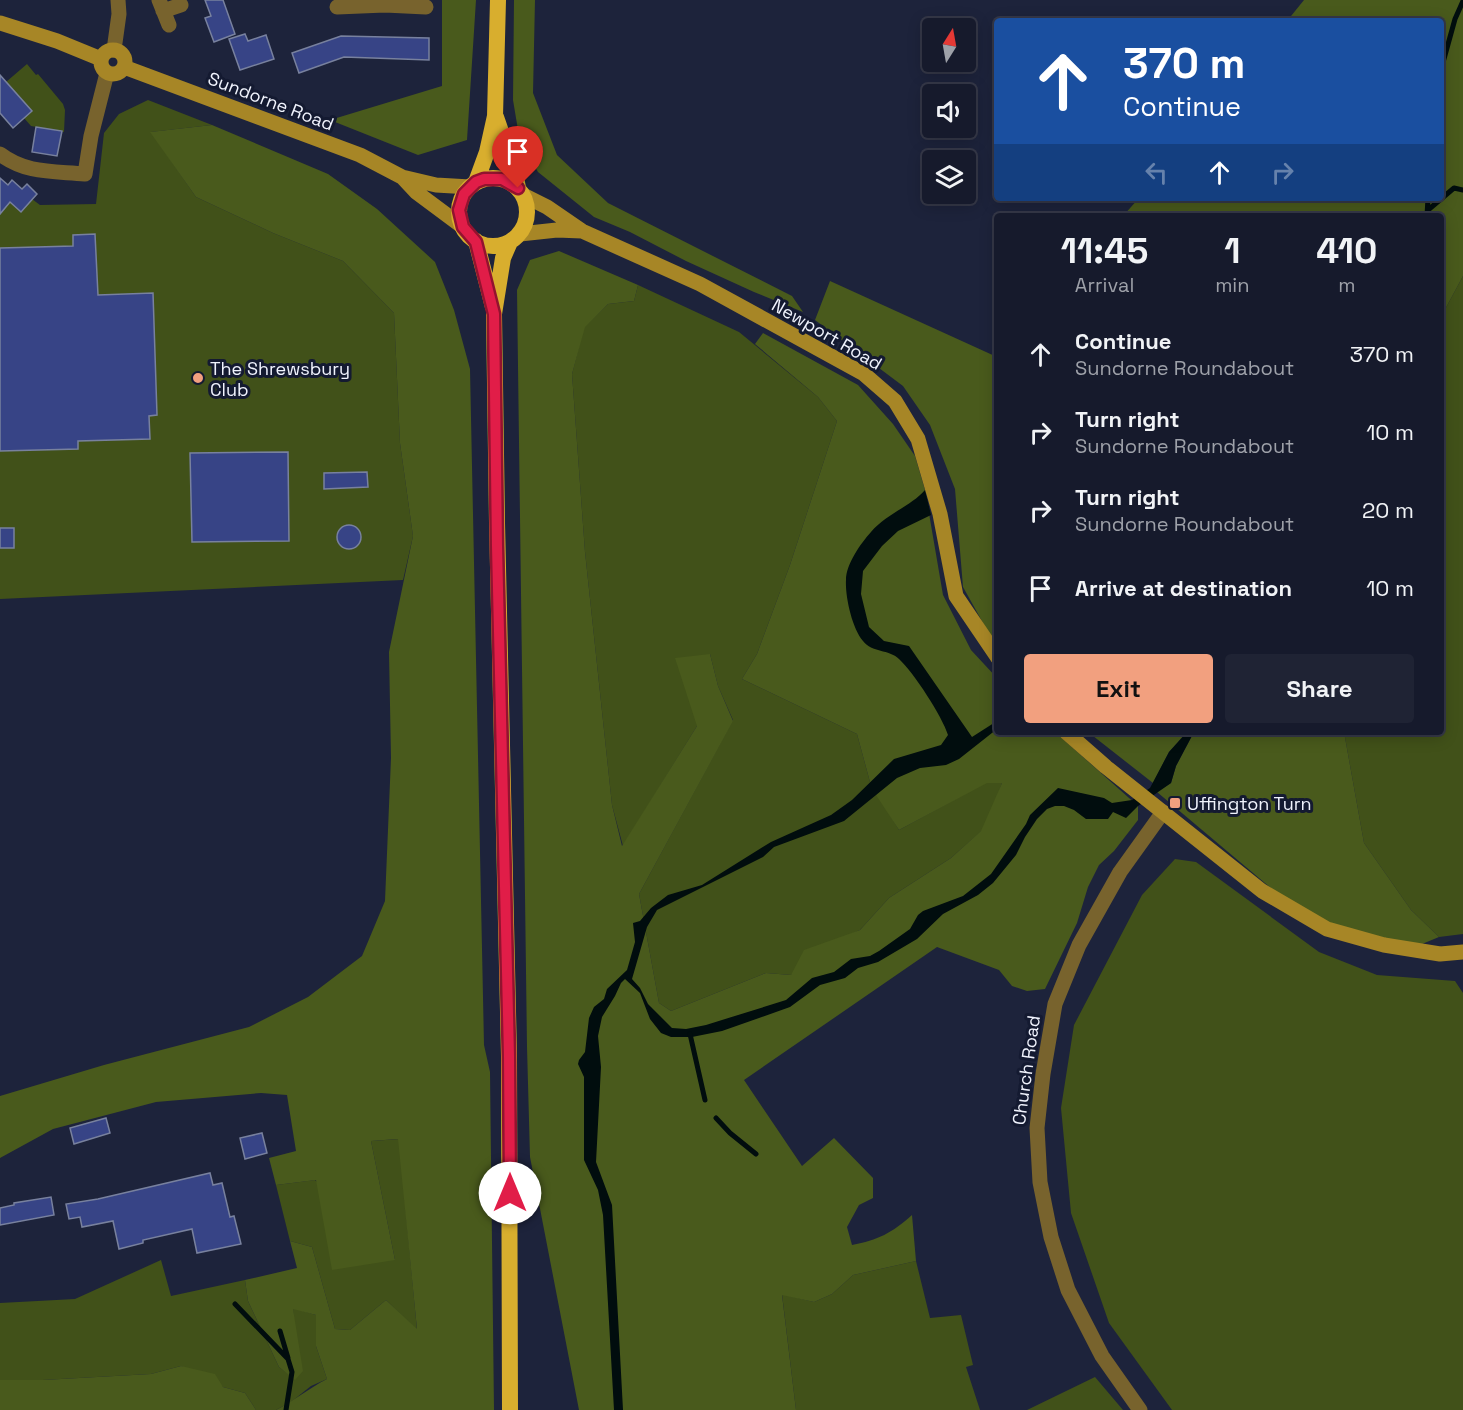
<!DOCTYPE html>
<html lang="en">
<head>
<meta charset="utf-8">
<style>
	:root { --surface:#161a2c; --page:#1f2334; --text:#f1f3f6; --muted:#9ea1a9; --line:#353848; --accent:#f2a07f }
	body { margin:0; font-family:"Space Grotesk",sans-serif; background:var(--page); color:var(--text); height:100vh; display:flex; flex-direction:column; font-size:22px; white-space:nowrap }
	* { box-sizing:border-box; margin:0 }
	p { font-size:20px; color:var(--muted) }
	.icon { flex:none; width:33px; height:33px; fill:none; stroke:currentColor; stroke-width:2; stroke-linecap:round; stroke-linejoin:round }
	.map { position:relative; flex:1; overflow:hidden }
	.drawer { position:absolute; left:994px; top:213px; width:450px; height:522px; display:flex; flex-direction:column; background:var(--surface); border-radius:6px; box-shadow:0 3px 15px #0003,0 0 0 2px var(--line) }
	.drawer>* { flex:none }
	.hud { position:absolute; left:994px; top:18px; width:450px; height:183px; border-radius:6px; box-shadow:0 3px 15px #0003,0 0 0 2px var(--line); background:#1a4fa0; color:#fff; overflow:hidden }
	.needle { width:39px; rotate:11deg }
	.buttons { position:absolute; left:922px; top:18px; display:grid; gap:12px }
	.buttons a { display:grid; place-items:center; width:54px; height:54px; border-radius:6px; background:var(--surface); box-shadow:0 3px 15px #0003,0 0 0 2px var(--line); font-size:30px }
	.pin { position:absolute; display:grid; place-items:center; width:51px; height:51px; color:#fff; margin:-62px -26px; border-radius:50% 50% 50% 0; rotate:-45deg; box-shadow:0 0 6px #0007 }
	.pin .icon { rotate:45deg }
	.me { position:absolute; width:66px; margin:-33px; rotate:0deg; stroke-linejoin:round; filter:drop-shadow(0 0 4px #0008) }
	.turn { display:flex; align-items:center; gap:21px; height:126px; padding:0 30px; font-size:27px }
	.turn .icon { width:78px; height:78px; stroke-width:2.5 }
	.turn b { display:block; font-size:42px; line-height:51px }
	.lanes { display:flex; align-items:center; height:57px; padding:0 30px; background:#0003; justify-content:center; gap:30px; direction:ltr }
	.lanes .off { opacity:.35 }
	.eta { display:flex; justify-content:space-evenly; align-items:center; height:102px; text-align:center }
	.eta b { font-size:36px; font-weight:700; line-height:42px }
	.button { display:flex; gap:12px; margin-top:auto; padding:12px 30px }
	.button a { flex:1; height:69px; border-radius:6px; background:var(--accent); color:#111; font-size:24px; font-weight:700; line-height:69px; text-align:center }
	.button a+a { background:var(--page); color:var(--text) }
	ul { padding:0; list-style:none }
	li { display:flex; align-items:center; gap:18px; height:78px; padding:0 30px }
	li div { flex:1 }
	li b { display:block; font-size:22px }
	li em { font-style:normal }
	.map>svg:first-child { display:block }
	.green { fill:#415119 }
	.forest { fill:#495a1c }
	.water { fill:#010d0e }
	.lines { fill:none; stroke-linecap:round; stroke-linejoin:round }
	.stream { stroke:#010d0e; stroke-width:5 }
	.building { fill:#374486; stroke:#78819e; stroke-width:1.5 }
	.minor { stroke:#78632d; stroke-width:15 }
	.tertiary { stroke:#78632d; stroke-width:15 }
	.secondary { stroke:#a78626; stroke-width:15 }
	.trunk { stroke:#d8ae2e; stroke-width:16 }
	.route-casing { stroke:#92132f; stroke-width:15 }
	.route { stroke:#e11d48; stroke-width:10 }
	.poi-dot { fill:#f2a07f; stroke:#141a31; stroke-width:2 }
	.labels { text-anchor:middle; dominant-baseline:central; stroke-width:6; stroke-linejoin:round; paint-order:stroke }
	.street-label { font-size:18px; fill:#f0f3fd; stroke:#141a31 }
	.poi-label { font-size:18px; fill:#f0f3fd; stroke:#141a31; text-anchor:start }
</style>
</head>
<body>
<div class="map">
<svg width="1463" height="1410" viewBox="0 0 1463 1410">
	<rect width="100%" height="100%" fill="#1d233b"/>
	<path class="green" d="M27 64 36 75 38 74 63 104 65 110 64 132 31 126 24 118 6 82Z
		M148 100 212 125 151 132 196 197 273 233 343 261 394 313 400 443 413 536 403 580 0 599V206L4 209 10 202 21 212 32 199 40 205 96 204 104 133 119 114Z
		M1463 276V934L1439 937 1411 910 1364 843 1344 732H1442V315Z
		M638 285 739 332 818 397 837 421 790 565 757 654 742 679 857 734 870 782 899 830 987 782 1002 783 986 827 951 858 889 898 860 930 849 935 791 975 766 973 671 1011 659 1003 639 894 733 720 718 686 710 654 697 726 623 846 612 805 585 552 572 374 584 327 608 304 634 301Z
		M1175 859 1196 862 1319 952 1377 975 1455 981 1463 993V1410H1172L1109 1323 1071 1213 1061 1108 1074 1025 1142 895Z
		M399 1139 417 1330 386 1300 350 1330 335 1329 312 1247 290 1241 276 1185 315 1180 395 1260 371 1141Z
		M161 1260 171 1296 245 1280 248 1301 279 1367 295 1379 293 1308 316 1315V1346L327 1379 311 1386 291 1402 276 1410H256L245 1393 223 1387 181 1366 151 1374 43 1380H0V1303L75 1299Z
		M916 1261 930 1318 961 1315 973 1365 966 1367 980 1410H796L782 1294 814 1302 832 1294 853 1275Z
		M1095 1377 1123 1410H1027Z"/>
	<path class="forest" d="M442 0H476L467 140 418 155 330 120 442 86Z
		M514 0H535L533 93 557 155 608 203 792 296 803 312 754 292 686 261 630 232 594 217 538 172 520 142 513 100Z
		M1304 0H1463V276L1442 315V216H1123L1139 198H1442V21H1287Z
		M212 125 328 174 377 209 435 262 454 310 470 369 484 1045 490 1072 494 1410H276C294 1401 309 1388 327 1379L316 1346V1315L293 1309 303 1371 295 1380 279 1367 248 1301 245 1280 297 1268 290 1241 312 1247 335 1329 350 1330 386 1300 417 1329 398 1139 371 1141 395 1260 332 1270 316 1180 276 1185 269 1158 296 1151 287 1095 261 1093 156 1102 53 1129 0 1158V1096L104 1065 249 1027 308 997 362 956 385 901 391 758 389 652 413 536 400 443 394 313 343 261 273 233 196 197 150 132Z
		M559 251 638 285 634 301 608 304 585 327 572 374 585 552 612 805 622 846 697 726 675 658 710 654 718 686 733 721 639 894 659 1003 671 1011 766 973 791 975 804 950 860 930 889 898 951 858 981 831 1002 783H987L899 830 876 795 870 782 857 734 742 679 757 654 790 565 837 421 818 397 755 344 763 333 858 385 893 424 915 456 925 490 943 595 971 650 997 678 998 732H1055L1138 806V820L1114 851 1099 865 1088 887 1077 923 1045 989 1027 991 1012 986 999 970 937 947 744 1080 802 1166 834 1138 873 1178V1198L859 1205 847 1227 852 1245C878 1240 892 1233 912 1215L916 1261 853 1275 832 1294 814 1302 782 1295 796 1410H579L530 1157 527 1047 517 290 530 260Z
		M830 281 997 357V648L963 587 955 489 930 425 903 386 815 320Z
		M1088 732H1187L1169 752 1153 783Z
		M1194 732H1344L1364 843 1411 910 1439 937 1422 944 1369 938 1298 911 1157 792 1171 783 1176 766Z
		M181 1366 215 1374 223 1387 245 1393 256 1410H0V1380H43L151 1374Z"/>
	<path class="water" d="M925 490 931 515 898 531 882 546 863 571 861 594 869 627 884 641 909 646 972 737 997 721V729L959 759 946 765 920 768 897 778 844 821 774 847 763 857 657 910 647 927 632 979 640 988 648 1004 672 1028 686 1029 706 1025 786 1000 812 978 834 972 851 959 870 956 879 951 910 929 918 915 923 911 963 896 991 874 1026 824 1030 815 1058 788 1104 798 1112 803 1132 800 1150 788 1169 752 1187 732H1194L1176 766 1171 783 1138 806 1126 818 1113 812 1108 819H1086L1074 810 1064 806H1055L1047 809 1037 819 1025 837 1016 855 993 883 978 895 943 914 917 939 878 962 858 968 845 978 820 985 790 1007 722 1031 692 1037H671L661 1033 650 1019 640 993 625 979 621 983 615 996 602 1017 598 1036 601 1067 596 1162 612 1205 623 1410H614L603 1215 598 1190 584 1160V1077L578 1064 579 1060 585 1052 589 1018 594 1007 604 999 607 989 627 970 635 942 633 923 640 921 651 908 668 895 702 885 771 842 831 815 852 800 894 759 941 745 948 735C942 716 914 673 899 659 889 649 872 653 863 641 852 628 845 596 846 580 846 564 861 543 871 532 886 514 910 507 925 490Z"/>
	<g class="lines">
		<path class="stream" d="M1442 66 1455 19 1463 1
			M1428 210 1454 188 1463 190
			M1427 216 1428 198
			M690 1034 705 1100
			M716 1118 730 1133 756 1154
			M235 1304 288 1359 292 1372 286 1410
			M280 1331 288 1358"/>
	</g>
	<path class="building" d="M205 0H223L235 34 214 42 205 18 211 16Z
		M245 34 248 41 266 35 274 59 240 70 229 39Z
		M341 36 429 38V60L344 57 299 73 292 53Z
		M0 75 32 111 13 128 0 113Z
		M36 127 62 131 57 156 32 152Z
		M0 178 8 185 12 180 22 189 27 184 37 194 21 212 10 202 0 214Z
		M95 234 98 295 153 293 157 415 149 416 150 439 78 441V449L0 451V248L73 246V235Z
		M288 452 289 541 192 542 190 453Z
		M367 472 368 487 324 489V473Z
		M337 537a12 12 0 1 1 24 0a12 12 0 1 1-24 0Z
		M0 528H14V548H0Z
		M106 1118 110 1133 74 1144 70 1128Z
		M262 1133 267 1153 245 1159 240 1138Z
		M210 1173 213 1185 222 1183 230 1217 234 1216 241 1244 197 1253 192 1229 143 1240V1243L119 1249 113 1221 82 1227 80 1217 69 1219 66 1204 98 1199Z
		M51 1197 54 1215 0 1225V1208L14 1205V1203Z"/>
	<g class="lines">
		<path class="minor" d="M159 0 169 25
			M337 7 385 5 426 7
			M163 11 181 5
			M0 154C26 174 54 171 85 174L91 136 107 73"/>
		<path class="tertiary" d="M114 50 119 14 118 0
			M1140 1410 1102 1356 1068 1290 1051 1237 1040 1182 1037 1128 1043 1074 1055 1004 1079 945 1120 872 1163 812"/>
		<path class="secondary" d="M0 23 57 41 101 59
			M101 62a12 12 0 1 1 24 0a12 12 0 1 1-24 0Z
			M124 67 360 155 402 177 436 185 470 187
			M402 177 416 192 463 227
			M523 195 547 207 582 231 700 284 864 374 895 401 918 439 940 514 956 596 998 658
			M520 234 557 230 582 231
			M1066 732 1106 767 1262 891 1327 929 1384 945 1440 954 1463 952"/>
		<path class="trunk" d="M496 117 515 172 518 188
			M459 212a34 34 0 1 1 68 0a34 34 0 1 1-68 0Z
			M476 182 487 152 495 116 498 0
			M476 241 493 307
			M510 242 503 258 494 314 497 523 509 1056 510 1410"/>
	</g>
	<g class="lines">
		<defs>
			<path id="route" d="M510 1193 509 1056 497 546 494 314 476 242 463 227 459 210 464 194 476 182 484 179H502L518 188"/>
		</defs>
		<use href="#route" class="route-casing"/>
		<use href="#route" class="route"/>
	</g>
	<g class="poi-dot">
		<circle cx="198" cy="378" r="6"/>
		<rect x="1169" y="797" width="12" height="12" rx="3"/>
	</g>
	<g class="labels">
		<g class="street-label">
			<text transform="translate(271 101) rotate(21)">Sundorne Road</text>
			<text transform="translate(827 334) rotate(30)">Newport Road</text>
			<text transform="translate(1026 1070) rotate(-82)">Church Road</text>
		</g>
		<g class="poi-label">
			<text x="210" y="368">The Shrewsbury<tspan x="210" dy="21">Club</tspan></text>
			<text x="1187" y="803">Uffington Turn</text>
		</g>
	</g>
</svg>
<div class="buttons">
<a><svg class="needle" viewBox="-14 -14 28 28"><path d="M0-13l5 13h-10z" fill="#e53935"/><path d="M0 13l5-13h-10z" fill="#9ea1a9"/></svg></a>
<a><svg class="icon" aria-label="sound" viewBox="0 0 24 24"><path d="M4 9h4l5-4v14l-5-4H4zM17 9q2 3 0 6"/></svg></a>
<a><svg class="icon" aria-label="layers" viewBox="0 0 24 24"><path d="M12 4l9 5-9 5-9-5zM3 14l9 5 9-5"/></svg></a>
</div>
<div class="pin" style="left:518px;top:188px;background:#d93025"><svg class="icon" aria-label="arrive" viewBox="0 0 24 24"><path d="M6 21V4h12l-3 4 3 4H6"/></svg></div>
<svg class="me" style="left:510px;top:1193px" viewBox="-20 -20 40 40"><circle r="19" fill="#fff"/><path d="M0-13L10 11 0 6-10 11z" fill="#e11d48"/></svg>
<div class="hud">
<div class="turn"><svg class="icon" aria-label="ahead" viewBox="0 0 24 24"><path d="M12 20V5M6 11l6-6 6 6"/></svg><div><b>370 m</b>Continue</div></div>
<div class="lanes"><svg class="icon off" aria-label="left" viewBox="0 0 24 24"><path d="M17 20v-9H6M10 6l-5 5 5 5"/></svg><svg class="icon" aria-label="ahead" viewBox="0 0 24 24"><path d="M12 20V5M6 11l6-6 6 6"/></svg><svg class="icon off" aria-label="right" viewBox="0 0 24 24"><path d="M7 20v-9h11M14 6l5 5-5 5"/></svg></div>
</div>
<section class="drawer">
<div class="eta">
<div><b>11:45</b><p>Arrival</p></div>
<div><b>1</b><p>min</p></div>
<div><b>410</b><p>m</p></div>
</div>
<ul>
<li><svg class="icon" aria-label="ahead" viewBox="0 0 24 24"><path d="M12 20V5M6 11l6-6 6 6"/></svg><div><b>Continue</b><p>Sundorne Roundabout</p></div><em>370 m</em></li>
<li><svg class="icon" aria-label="right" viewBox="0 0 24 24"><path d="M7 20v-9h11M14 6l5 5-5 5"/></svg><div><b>Turn right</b><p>Sundorne Roundabout</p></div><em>10 m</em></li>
<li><svg class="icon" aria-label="right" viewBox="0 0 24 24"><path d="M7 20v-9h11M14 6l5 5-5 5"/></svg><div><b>Turn right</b><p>Sundorne Roundabout</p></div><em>20 m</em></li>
<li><svg class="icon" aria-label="arrive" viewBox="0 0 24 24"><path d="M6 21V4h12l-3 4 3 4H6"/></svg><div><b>Arrive at destination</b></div><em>10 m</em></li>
</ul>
<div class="button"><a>Exit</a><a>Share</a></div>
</section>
</div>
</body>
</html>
